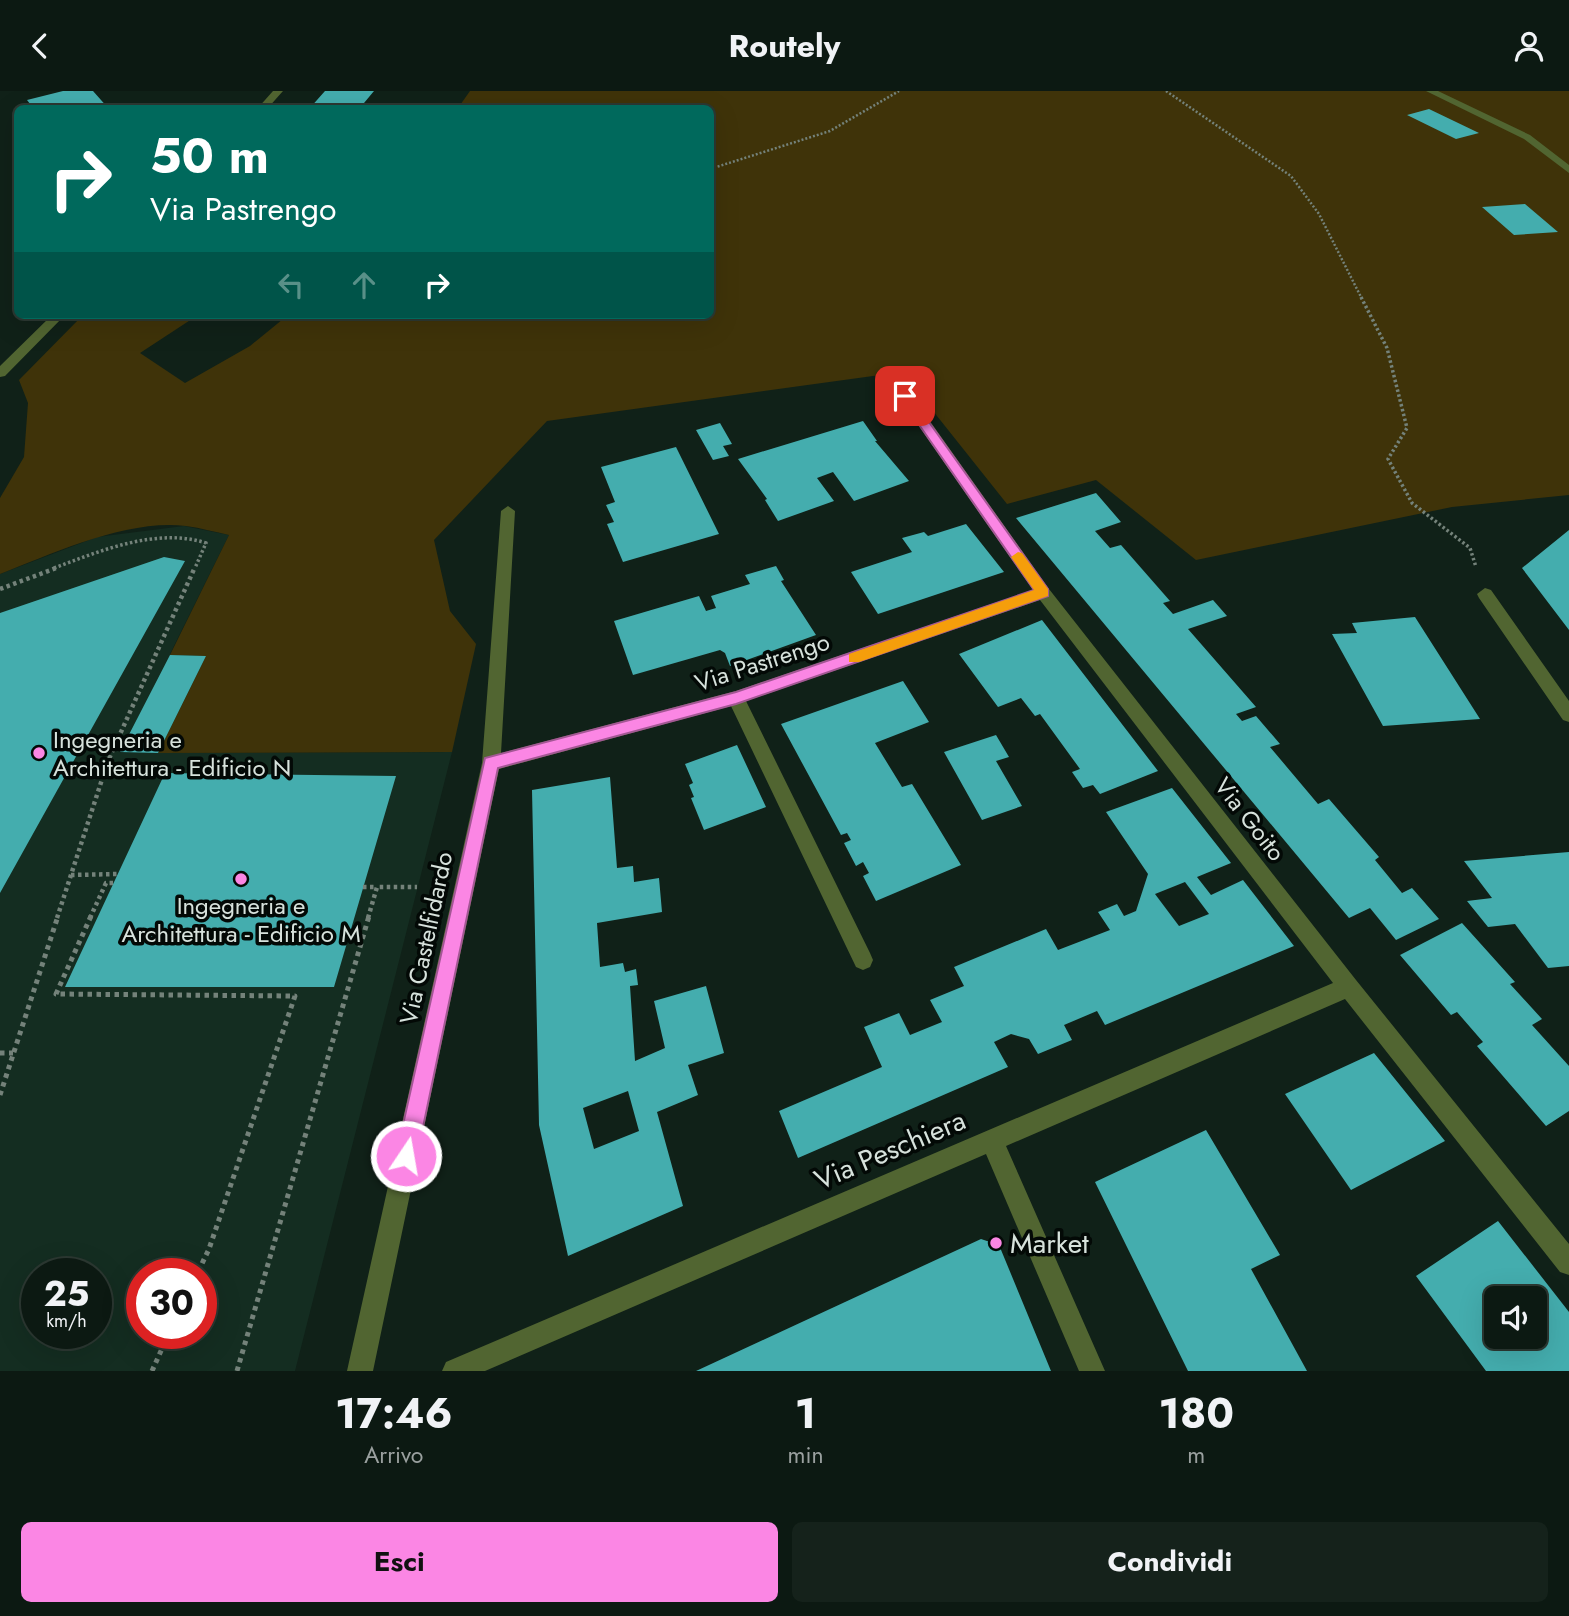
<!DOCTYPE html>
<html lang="it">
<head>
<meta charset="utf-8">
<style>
	:root { --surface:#0c1912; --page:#15221b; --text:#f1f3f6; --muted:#9aa09f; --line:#2c3832; --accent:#fb86e4 }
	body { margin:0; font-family:Jost,sans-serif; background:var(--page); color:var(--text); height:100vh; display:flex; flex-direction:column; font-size:26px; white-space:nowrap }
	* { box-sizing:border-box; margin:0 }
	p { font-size:23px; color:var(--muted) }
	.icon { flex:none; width:38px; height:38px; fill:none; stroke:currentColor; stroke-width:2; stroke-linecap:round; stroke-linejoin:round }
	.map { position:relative; height:1280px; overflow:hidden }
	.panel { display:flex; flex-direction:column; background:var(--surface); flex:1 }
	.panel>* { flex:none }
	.top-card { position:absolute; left:14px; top:14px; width:700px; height:214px; border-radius:10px; box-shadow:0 7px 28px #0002,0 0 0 2px var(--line); background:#00695c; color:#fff; overflow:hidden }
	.tools { position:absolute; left:1484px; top:1195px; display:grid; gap:14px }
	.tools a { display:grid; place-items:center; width:63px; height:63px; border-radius:10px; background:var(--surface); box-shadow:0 7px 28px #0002,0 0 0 2px var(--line); font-size:35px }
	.speed { position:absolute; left:21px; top:1167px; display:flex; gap:14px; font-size:35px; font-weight:700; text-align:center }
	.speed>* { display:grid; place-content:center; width:91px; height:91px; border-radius:50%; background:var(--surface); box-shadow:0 7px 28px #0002,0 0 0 2px var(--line); line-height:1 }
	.speed small { font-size:18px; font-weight:400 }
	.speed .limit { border:10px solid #d22; background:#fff; color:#111 }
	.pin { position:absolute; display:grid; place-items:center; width:60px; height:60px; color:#fff; margin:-30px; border-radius:14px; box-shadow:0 4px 10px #0006 }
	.me { position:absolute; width:77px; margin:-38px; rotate:12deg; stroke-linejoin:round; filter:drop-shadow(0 0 5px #0008) }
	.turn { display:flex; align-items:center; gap:24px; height:147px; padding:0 21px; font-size:32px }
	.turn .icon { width:91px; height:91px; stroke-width:2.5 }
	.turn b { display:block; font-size:49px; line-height:60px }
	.lanes { display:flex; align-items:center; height:66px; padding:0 21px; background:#0003; justify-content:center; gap:35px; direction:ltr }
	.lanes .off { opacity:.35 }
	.eta { display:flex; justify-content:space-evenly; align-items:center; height:119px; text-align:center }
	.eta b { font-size:42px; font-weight:700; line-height:49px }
	.primary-button { display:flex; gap:14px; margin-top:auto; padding:14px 21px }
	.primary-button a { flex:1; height:80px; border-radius:10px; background:var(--accent); color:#111; font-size:28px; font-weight:700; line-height:80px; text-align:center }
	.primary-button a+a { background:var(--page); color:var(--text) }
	header { display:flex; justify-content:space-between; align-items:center; height:91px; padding:0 21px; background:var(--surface); font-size:32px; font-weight:700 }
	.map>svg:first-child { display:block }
	.built { fill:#142d21; fill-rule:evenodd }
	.green { fill:#3f3309 }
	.building { fill:#44adae; fill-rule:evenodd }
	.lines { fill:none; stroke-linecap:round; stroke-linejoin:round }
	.path-far3 { stroke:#74827a; stroke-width:2.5; stroke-dasharray:2 2; stroke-linecap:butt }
	.path-far2 { stroke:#74827a; stroke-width:3.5; stroke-dasharray:2.5 2.5; stroke-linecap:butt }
	.path-far1 { stroke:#74827a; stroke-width:4.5; stroke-dasharray:3.5 3.5; stroke-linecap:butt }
	.path { stroke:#74827a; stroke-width:5; stroke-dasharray:4.5 4.5; stroke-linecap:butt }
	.street { fill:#516531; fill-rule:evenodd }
	.route { fill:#fb86e4; stroke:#a35794; stroke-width:2 }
	.slow { fill:#f59e0b }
	.poi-dot { fill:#fb86e4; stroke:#030906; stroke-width:2.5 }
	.labels { text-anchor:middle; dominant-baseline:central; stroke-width:7; stroke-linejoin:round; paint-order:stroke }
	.street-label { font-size:24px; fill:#d7e2dc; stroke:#030906 }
	.poi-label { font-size:24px; fill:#d7e2dc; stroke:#030906; text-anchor:start }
	.near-street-label { font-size:28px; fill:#d7e2dc; stroke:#030906 }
	.near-poi-label { font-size:28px; fill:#d7e2dc; stroke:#030906; text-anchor:start }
</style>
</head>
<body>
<header><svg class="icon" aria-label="back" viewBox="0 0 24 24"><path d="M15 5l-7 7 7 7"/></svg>Routely<svg class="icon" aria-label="person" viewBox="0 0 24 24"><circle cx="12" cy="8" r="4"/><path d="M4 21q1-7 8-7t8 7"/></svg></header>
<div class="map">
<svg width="1569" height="1280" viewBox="0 0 1569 1280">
	<rect width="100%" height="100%" fill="#102118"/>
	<path class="built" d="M184 435 229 444 170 563 206 565 158 662 452 661 295 1280H0V483L97 446ZM37 1183H96V1242H37ZM142 1183H201V1242H142Z"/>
	<path class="green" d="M470 0H1569V404L1452 416 1196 469 1096 389 1007 413 902 281 547 330 434 449 450 520 476 553 452 661 158 662 206 565 170 564 229 444C215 441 201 437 186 435 126 428 55 462 0 483V407L24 366 28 312 19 289 83 224H198L140 262 185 292 250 255 288 224H710V18L458 17Z"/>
	<path class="building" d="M63 0H93L109 18H34L27 9Z
		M325 0H374L359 18H309Z
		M1429 18 1479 42 1456 48 1407 24Z
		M1525 113 1558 141 1514 144 1482 116Z
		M863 330 877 350H875L909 390 854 410 833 381 817 387 834 410 778 430 765 409 767 408 738 368Z
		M720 332 732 353 723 355 729 365 713 369 696 339Z
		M676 356 719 443 623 471 607 433 614 431 606 414 615 411 601 376Z
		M1096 402 1121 431 1095 440 1110 457 1121 454 1170 510 1163 512 1173 523 1213 509 1227 525 1188 538 1256 616 1236 623 1242 630 1256 625 1280 653 1270 656 1318 713 1329 708 1379 766 1375 769 1402 802 1412 797 1439 828 1396 849 1370 817 1349 827 1016 427Z
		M966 433 1004 481 878 523 851 481 912 461 902 447 924 441 928 445Z
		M1569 439V539L1522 477Z
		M164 466 185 470 0 802V522Z
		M776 475 784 489 781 490 816 544 730 575 725 562 720 559 633 584 614 530 699 505 706 520 716 517 711 505 750 493 745 484Z
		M1415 526 1480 628 1383 635 1332 543 1357 542 1352 532Z
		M1042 529 1158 680 1100 703 1093 694 1083 697 1072 681 1080 678 1040 623 1035 625 1021 607 998 616 959 563Z
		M170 564 206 565 158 662 120 661Z
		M903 590 929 631 875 652 902 696 912 693 961 774 876 810 863 785 869 782 863 771 856 775 844 752 851 749 847 742 841 744 781 633Z
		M996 644 1009 666 996 670 1022 715 982 729 944 661Z
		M737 654 766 716 704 739 691 707 694 706 689 694 693 692 685 673Z
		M165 682 396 685 334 896H65Z
		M610 686 617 777 633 775 634 791 659 787 662 821 597 832 600 876 623 872 625 881 636 878 638 894 630 895 635 970 665 957 654 910 706 895 724 962 688 974 698 1004 657 1021 683 1115 568 1165 539 1034 532 699ZM628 1000 639 1040 594 1058 583 1017Z
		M1172 697 1231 772 1197 786 1211 804 1243 789 1294 855 1105 934 1097 920 1064 934 1072 949 1038 963 1029 948 1011 943 994 951 1008 976 798 1067 779 1020 882 976 864 936 899 922 910 944 942 931 930 909 964 895 954 876 1046 838 1058 859 1110 839 1098 821 1117 813 1124 825 1136 820 1148 783 1106 721ZM1185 791 1209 823 1179 835 1155 803Z
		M1569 761V875L1548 877 1515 833 1488 836 1467 810 1492 807 1464 770Z
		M1462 832 1515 891 1510 893 1542 928 1532 934 1569 975V1020L1546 1035 1477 955 1483 951 1457 921 1451 924 1400 864Z
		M1374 962 1445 1050 1351 1099 1285 1003Z
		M1206 1039 1280 1164 1251 1178 1307 1280H1188L1095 1091Z
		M1498 1130 1569 1221V1280H1486L1416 1185ZM1496 1208H1535V1246H1496Z
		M981 1148 999 1154 1051 1280H696Z"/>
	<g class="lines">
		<path class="path-far3" d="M1166 0 1291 85 1319 123 1362 208
			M710 78 830 40 899 0"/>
		<path class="path-far2" d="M1361 206 1387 257 1407 337 1388 368 1412 412 1470 457 1476 476
			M54 477C100 460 157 436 206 452L195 477"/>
		<path class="path-far1" d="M0 498 59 476
			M71 784 118 783
			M363 796H377
			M57 827 108 670 195 476
			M90 827 106 792H114
			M368 827 377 796H417"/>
		<path class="path" d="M91 825 56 903 295 905 209 1158 197 1183
			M0 962H13
			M0 1004 58 825
			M152 1280 169 1242
			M237 1280 369 825"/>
		<path class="street" d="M273 0H283L267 18H257Z
			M1426 0H1438L1530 44 1569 74V82L1524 48Z
			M52 224H65L5 285 0 286V275Z
			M905 301 910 302 1049 498 1356 889 1569 1153V1184L1560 1181 1345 908 1006 1055 1105 1280H1079L986 1063 485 1280H442L446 1271 1333 892 1040 509 746 610 870 862 873 869 870 876 863 879 856 876 731 615 499 678 373 1280H347L482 672 501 420 508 415 515 420 501 662 736 600 1033 499 898 305Z
			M1485 497 1491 499 1569 610V631L1563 629 1479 507 1477 503Z"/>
	</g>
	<path class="route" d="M905 302 909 303 1048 498V505L736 613 498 677 417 1065 414 1072 406 1075 399 1072 396 1065 485 667 736 601 1034 499 899 305Z"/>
	<path class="slow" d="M1018 461 1022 462 1048 498V505L859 571H849V563L1034 499 1011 466Z"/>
	<g class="poi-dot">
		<circle cx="39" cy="662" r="7"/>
		<circle cx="241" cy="788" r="7"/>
		<circle cx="996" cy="1152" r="7"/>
	</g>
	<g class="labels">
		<g class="street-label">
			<text transform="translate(762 571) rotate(-18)">Via Pastrengo</text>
			<text transform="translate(1250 728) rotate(52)">Via Goito</text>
			<text transform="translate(426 847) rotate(-78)">Via Castelfidardo</text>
		</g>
		<g class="poi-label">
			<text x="53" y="648">Ingegneria e<tspan x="53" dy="28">Architettura - Edificio N</tspan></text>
			<text x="241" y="814" text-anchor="middle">Ingegneria e<tspan x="241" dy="28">Architettura - Edificio M</tspan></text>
		</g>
		<g class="near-street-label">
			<text transform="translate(890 1059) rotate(-23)">Via Peschiera</text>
		</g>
		<g class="near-poi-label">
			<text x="1010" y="1152">Market</text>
		</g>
	</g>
</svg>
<div class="tools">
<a><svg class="icon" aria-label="sound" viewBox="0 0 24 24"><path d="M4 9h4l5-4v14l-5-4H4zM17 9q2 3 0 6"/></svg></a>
</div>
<div class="speed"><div>25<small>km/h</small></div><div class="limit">30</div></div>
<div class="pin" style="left:905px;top:305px;background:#d93025"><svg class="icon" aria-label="arrive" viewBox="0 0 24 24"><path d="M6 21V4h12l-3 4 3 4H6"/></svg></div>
<svg class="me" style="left:406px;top:1065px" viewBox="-20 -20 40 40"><circle r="17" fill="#fb86e4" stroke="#fff" stroke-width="3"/><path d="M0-11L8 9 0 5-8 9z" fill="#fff"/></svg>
<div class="top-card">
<div class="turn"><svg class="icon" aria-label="right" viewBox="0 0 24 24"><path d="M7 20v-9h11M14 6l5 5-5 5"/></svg><div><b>50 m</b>Via Pastrengo</div></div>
<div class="lanes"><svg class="icon off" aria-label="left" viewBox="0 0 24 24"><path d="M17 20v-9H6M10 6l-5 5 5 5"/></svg><svg class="icon off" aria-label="ahead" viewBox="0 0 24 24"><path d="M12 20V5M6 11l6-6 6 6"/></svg><svg class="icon" aria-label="right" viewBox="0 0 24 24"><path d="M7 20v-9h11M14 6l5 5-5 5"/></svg></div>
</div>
</div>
<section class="panel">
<div class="eta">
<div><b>17:46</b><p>Arrivo</p></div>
<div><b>1</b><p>min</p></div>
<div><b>180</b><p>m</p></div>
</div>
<div class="primary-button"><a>Esci</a><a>Condividi</a></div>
</section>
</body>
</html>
